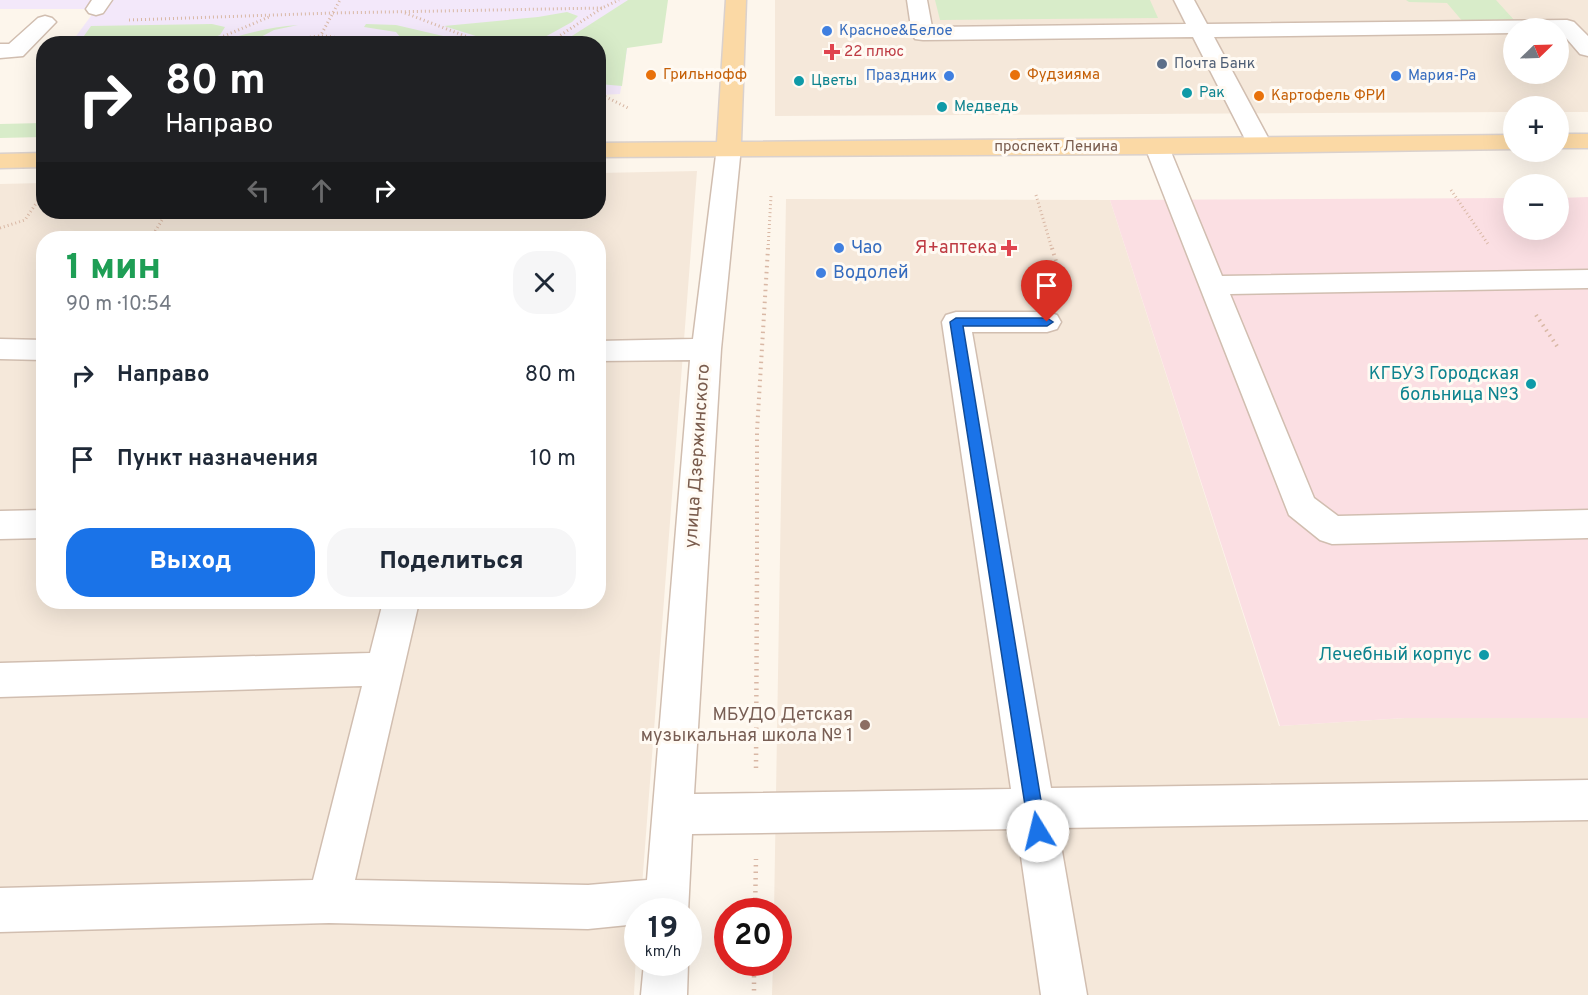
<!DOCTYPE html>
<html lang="ru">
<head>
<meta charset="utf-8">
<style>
	:root { --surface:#fff; --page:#f6f6f7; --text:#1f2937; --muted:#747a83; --accent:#1a73e8 }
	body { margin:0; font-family:Overpass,sans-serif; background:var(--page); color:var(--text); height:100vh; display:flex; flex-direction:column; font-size:22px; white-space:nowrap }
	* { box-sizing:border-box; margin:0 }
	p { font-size:20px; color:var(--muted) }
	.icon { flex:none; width:33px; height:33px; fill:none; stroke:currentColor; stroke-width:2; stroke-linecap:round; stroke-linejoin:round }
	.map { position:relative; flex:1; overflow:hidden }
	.sheet { position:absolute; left:36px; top:231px; width:570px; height:378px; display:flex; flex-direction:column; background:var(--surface); border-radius:24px; box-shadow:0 6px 24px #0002 }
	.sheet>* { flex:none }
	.guide { position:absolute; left:36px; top:36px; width:570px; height:183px; border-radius:24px; box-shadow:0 6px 24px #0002; background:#202124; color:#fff; overflow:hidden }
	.needle { width:39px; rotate:67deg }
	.fabs { position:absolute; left:1503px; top:18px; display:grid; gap:12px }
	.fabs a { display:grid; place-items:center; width:66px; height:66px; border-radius:50%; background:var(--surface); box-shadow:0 6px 24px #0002; font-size:30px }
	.speed { position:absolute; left:624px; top:898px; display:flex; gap:12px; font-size:30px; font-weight:700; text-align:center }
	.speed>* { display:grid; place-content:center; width:78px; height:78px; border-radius:50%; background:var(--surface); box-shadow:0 6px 24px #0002; line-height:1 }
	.speed small { font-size:15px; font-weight:400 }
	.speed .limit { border:9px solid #d22; background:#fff; color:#111 }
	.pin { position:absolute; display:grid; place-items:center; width:51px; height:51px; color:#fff; margin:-62px -26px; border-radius:50% 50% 50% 0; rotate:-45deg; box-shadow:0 0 6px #0007 }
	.pin .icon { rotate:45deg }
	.me { position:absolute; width:66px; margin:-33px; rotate:351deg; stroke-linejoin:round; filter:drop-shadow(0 0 4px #0008) }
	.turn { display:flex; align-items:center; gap:21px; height:126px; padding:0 30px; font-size:27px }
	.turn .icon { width:78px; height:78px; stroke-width:2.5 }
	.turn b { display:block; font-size:42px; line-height:51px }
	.lanes { display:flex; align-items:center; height:57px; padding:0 30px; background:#0003; justify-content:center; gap:30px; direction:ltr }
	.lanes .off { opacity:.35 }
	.round { display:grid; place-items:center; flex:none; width:63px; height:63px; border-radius:24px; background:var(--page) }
	.headline { display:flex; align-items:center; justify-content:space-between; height:102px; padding:0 30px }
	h1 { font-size:36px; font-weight:800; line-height:45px; color:#1e9e55 }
	.primary-button { display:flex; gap:12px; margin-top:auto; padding:12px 30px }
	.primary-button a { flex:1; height:69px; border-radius:24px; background:var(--accent); color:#fff; font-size:24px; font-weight:800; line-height:69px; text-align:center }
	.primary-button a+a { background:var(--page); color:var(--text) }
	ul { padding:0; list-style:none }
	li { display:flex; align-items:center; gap:18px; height:84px; padding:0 30px }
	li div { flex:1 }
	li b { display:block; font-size:22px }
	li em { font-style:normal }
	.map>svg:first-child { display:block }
	.residential { fill:#f5e8da; fill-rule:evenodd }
	.education { fill:#f3e8fa }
	.medical { fill:#fbdfe3 }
	.green { fill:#d8ecc9 }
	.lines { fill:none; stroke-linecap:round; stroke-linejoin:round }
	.minor-casing { stroke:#d1beb0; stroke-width:3 }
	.major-casing { stroke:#dad1cd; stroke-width:3 }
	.path-far2 { stroke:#d9b8a5; stroke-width:3; stroke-dasharray:1 3; stroke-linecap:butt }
	.path-far1 { stroke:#d9b8a5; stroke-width:4; stroke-dasharray:1.5 4.5; stroke-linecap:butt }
	.path { stroke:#d9b8a5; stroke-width:4.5; stroke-dasharray:1.5 5; stroke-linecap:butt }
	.minor { fill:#fff; fill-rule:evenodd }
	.major { fill:#fbd9a5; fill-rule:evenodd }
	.route { fill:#1a73e8; stroke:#114b97; stroke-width:1.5 }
	.shop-dot { fill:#3f7fe0; stroke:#fffaf3; stroke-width:2 }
	.health-dot { fill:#e0444e; stroke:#fffaf3; stroke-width:2 }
	.service-dot { fill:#5c6f8a; stroke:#fffaf3; stroke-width:2 }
	.food-dot { fill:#e8710a; stroke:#fffaf3; stroke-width:2 }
	.culture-dot { fill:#0f9aa8; stroke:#fffaf3; stroke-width:2 }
	.education-dot { fill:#8d6e63; stroke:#fffaf3; stroke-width:2 }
	.labels { text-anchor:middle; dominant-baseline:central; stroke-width:6; stroke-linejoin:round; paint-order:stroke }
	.far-shop-label { font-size:15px; fill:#366cbe; stroke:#fffaf3; text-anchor:start }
	.far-health-label { font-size:15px; fill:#be3a42; stroke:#fffaf3; text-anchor:start }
	.far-service-label { font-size:15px; fill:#4e5e75; stroke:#fffaf3; text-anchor:start }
	.far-food-label { font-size:15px; fill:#c56008; stroke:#fffaf3; text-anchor:start }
	.far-culture-label { font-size:15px; fill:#0d838f; stroke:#fffaf3; text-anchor:start }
	.far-street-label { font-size:15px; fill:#7a5c4d; stroke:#fffaf3 }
	.shop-label { font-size:18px; fill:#366cbe; stroke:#fffaf3; text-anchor:start }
	.health-label { font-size:18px; fill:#be3a42; stroke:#fffaf3; text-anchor:end }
	.culture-label { font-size:18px; fill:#0d838f; stroke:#fffaf3; text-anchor:end }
	.street-label { font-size:18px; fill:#7a5c4d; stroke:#fffaf3 }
	.education-label { font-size:18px; fill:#785e54; stroke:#fffaf3; text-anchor:end }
</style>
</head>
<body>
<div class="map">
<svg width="1588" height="995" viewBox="0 0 1588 995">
	<rect width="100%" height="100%" fill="#fdf6ec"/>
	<path class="residential" d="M775 0H1588V112H1559L1558 106H1514L1513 112 775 116ZM1514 28H1558V74H1514Z
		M697 171 640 912H638L634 995H0V184L43 183 44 212H598L599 173ZM44 238H598V602H44Z
		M786 199 1110 200 1279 726 1405 718H1588V995H772L773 963H778V912H774Z"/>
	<path class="education" d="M0 0H635L620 94 599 95 598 44 71 43 96 9H0Z"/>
	<path class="medical" d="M1588 197V718H1405L1280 726 1110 200 1513 198 1514 230H1558L1559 198Z"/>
	<path class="green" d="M628 0H668L662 43 627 48 622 86 599 84 598 44 561 43Z
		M935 0H1150L1158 18 940 20Z
		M1406 0H1496L1515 21 1464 23 1447 3 1409 2Z
		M567 12 578 16 572 22 534 43H498L444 26 538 17Z
		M212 24 225 27 220 35 199 43H79L91 26Z
		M366 24 396 25 473 43H405L396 32 364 27Z
		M298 25 274 30 249 43H216C243 34 270 27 298 25Z
		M43 123V137L0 138V124Z"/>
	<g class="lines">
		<defs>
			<path id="minor" d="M92 0H112L103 13 96 15 89 13 86 9Z
				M907 0H927L932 27 1186 24 1174 0H1194L1207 24 1567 20 1574 22 1588 36V56L1580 54 1561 32H1558V28H1514V33L1214 37 1272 145 1269 150 1260 152 1251 150 1248 145 1193 37 923 40 915 39 912 34Z
				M45 16 52 18 56 22 23 56 0 58V44H9L38 18Z
				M729 140 738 142 741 147 721 349 694 794 1011 789 942 322 946 315 956 312H1047L1057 315 1061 322 1057 329 1047 332H972L1051 788 1588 780V820L1058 828 1087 995H1041L1017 829 692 834 688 912H638V924L588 929 329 923 0 932V888L313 880 362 686 0 697V663L370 653 383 602H419L355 880 588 885 647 880 690 360 598 361V341L693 339 717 147 720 142Z
				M1157 140 1166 142 1169 147 1222 276 1588 270V288L1230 294 1314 498 1338 516 1588 510V538L1332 544 1320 540 1289 515 1145 147 1148 142Z
				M0 339 44 340V360L0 359Z
				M44 510V538L0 539V511Z
				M644 963H688L687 995H641Z"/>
			<path id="major" d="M726 0H746L741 142 1514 135V149L1157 154 598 157V143L717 142Z
				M1558 134H1588V148H1558Z
				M44 153V167L0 168V154Z"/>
		</defs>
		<use href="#minor" class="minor-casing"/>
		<use href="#major" class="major-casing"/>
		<path class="path-far2" d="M405 13 486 44
			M129 20 333 13 602 8
			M205 44 269 17
			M287 44C308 36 329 31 350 44
			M316 44 340 0
			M547 44 602 8 619 0
			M598 93 630 109
			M41 113 44 112
			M1451 190 1488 244
			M1036 195 1052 249
			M0 228 25 220 39 199
			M151 238 167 212
			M768 249 771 196"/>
		<path class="path-far1" d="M1052 248 1065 291
			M1536 315 1559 349
			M757 573V431L768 248"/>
		<path class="path" d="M756 768 757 572
			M755 912 756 859
			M754 963V995"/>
		<use href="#minor" class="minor"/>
		<use href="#major" class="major"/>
	</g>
	<path class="route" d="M956 318H1047L1053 322 1047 326H963L1046 831 1044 837 1038 839 1032 837 1029 831 950 322Z"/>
	<g class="shop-dot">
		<circle cx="827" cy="31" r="6"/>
		<circle cx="949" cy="76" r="6"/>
		<circle cx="1396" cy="76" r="6"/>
		<circle cx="839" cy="248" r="6"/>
		<circle cx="821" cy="273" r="6"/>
	</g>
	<g class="health-dot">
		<path d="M829 43h6v6h6v6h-6v6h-6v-6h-6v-6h6z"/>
		<path d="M1006 239h6v6h6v6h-6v6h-6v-6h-6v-6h6z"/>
	</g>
	<circle class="service-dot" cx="1162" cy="64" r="6"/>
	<g class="food-dot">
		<circle cx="651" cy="75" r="6"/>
		<circle cx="1015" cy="75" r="6"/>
		<circle cx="1259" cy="96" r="6"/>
	</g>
	<g class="culture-dot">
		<circle cx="799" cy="81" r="6"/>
		<circle cx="1187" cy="93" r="6"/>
		<circle cx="942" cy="107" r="6"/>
		<circle cx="1531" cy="384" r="6"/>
		<circle cx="1484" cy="655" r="6"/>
	</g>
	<circle class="education-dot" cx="865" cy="725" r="6"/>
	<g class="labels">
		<g class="far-shop-label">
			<text x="839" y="31">Красное&amp;Белое</text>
			<text x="937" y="76" text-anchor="end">Праздник</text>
			<text x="1408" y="76">Мария-Ра</text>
		</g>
		<g class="far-health-label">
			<text x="844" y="52">22 плюс</text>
		</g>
		<g class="far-service-label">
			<text x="1174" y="64">Почта Банк</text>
		</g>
		<g class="far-food-label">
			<text x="663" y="75">Грильнофф</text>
			<text x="1027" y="75">Фудзияма</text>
			<text x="1271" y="96">Картофель ФРИ</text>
		</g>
		<g class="far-culture-label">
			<text x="811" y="81">Цветы</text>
			<text x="1199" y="93">Рак</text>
			<text x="954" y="107">Медведь</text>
		</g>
		<g class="far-street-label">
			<text x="1056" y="147">проспект Ленина</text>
		</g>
		<g class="shop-label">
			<text x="851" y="248">Чао</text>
			<text x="833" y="273">Водолей</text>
		</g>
		<g class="health-label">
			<text x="997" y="248">Я+аптека</text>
		</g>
		<g class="culture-label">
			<text x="1519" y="374">КГБУЗ Городская<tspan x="1519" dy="21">больница №3</tspan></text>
			<text x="1472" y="655">Лечебный корпус</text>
		</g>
		<g class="street-label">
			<text transform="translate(698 456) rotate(-86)">улица Дзержинского</text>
		</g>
		<g class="education-label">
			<text x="853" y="715">МБУДО Детская<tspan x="853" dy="21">музыкальная школа № 1</tspan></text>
		</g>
	</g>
</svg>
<div class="fabs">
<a><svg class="needle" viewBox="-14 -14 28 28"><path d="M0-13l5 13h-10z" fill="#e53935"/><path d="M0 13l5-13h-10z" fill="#747a83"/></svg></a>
<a>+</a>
<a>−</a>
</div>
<div class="speed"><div>19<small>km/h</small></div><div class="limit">20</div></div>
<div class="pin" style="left:1047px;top:322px;background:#d93025"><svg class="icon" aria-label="arrive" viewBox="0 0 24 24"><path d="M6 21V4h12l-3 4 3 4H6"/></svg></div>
<svg class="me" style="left:1038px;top:831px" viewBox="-20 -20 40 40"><circle r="19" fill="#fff"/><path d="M0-13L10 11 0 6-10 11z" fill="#1a73e8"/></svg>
<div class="guide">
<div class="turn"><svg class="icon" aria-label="right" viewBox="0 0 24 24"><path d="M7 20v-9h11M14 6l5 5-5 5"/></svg><div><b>80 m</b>Направо</div></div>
<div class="lanes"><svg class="icon off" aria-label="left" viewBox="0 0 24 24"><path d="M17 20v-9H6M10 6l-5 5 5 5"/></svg><svg class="icon off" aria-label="ahead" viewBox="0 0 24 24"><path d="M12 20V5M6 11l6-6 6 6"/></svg><svg class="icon" aria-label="right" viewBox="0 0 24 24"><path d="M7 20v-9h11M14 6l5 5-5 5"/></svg></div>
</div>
<section class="sheet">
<div class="headline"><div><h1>1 мин</h1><p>90 m · 10:54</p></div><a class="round"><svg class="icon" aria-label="close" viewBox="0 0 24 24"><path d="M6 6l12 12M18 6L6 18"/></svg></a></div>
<ul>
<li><svg class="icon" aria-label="right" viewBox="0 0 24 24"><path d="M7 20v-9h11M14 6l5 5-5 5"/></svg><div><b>Направо</b></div><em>80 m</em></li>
<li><svg class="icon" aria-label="arrive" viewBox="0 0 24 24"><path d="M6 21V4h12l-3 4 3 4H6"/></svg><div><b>Пункт назначения</b></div><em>10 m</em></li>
</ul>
<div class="primary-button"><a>Выход</a><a>Поделиться</a></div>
</section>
</div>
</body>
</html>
